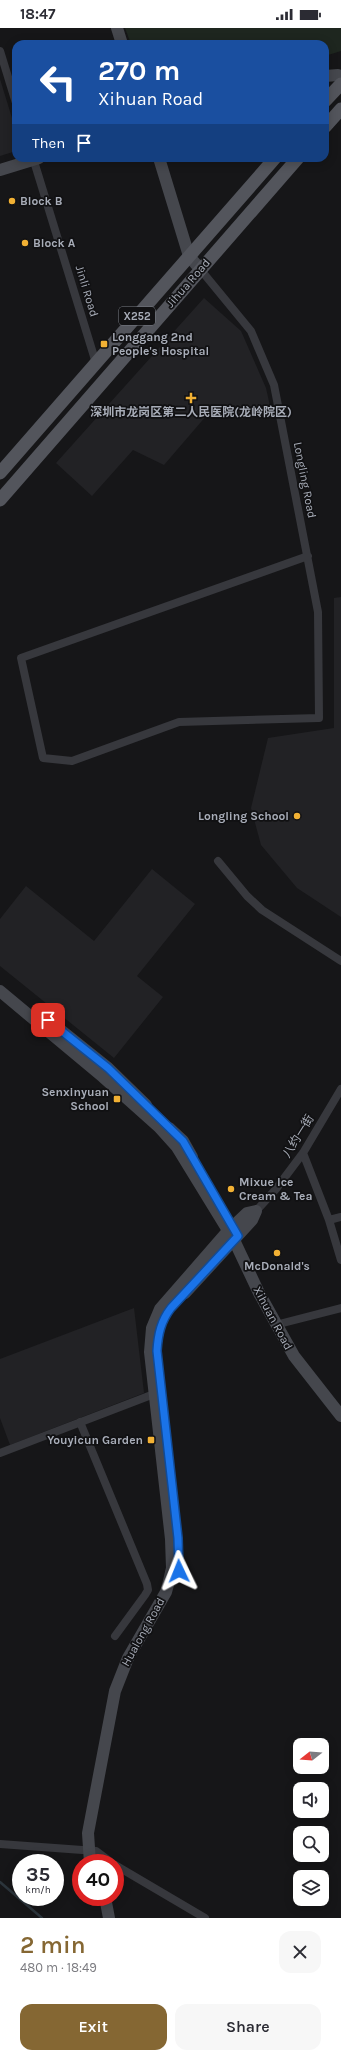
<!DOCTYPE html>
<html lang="en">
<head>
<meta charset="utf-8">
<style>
	:root { --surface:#fff; --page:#f7f7f7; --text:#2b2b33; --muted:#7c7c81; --accent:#856733 }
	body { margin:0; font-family:Karla,"Noto Sans SC",sans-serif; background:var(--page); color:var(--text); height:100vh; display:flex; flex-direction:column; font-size:15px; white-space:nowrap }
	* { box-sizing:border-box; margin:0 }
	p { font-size:13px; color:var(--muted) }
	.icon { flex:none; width:22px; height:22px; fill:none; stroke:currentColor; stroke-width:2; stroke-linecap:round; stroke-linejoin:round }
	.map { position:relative; height:1890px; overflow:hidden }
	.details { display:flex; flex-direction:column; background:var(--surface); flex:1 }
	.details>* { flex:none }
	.guide { position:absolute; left:12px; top:12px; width:317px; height:122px; border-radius:12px; box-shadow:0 2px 10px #0003; background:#1a4fa0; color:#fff; overflow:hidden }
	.needle { width:26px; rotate:253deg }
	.tools { position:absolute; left:293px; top:1710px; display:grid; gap:8px }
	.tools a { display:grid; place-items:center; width:36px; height:36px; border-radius:8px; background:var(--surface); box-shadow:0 2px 10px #0003; font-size:20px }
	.speed { position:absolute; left:12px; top:1826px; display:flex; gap:8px; font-size:20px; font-weight:700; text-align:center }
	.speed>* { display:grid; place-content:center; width:52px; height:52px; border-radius:50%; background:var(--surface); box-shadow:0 2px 10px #0003; line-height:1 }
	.speed small { font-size:10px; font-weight:400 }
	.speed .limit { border:6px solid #d22; background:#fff; color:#111 }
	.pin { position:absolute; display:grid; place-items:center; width:34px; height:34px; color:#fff; margin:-17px; border-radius:8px; box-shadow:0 2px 6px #0006 }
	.me { position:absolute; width:44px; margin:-22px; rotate:358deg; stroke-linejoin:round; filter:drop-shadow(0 0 3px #0008) }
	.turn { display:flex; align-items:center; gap:14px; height:84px; padding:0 20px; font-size:18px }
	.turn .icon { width:52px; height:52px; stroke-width:2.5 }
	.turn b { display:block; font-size:28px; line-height:34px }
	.then { display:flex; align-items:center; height:38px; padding:0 20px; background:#0003; gap:8px; font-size:15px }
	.round { display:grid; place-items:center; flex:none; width:42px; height:42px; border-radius:12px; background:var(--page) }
	.headline { display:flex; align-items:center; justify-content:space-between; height:68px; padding:0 20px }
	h1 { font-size:24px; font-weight:600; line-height:30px; color:var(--accent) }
	.action { display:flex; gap:8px; margin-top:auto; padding:8px 20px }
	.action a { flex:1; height:46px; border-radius:12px; background:var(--accent); color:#fff; font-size:16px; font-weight:600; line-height:46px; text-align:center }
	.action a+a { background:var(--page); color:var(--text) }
	.status { display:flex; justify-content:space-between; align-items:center; height:28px; padding:0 20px; background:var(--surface); direction:ltr }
	.status svg { height:11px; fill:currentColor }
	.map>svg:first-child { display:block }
	.built { fill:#222225 }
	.green { fill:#1e261f }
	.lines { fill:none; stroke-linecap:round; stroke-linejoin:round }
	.stream { stroke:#2c353c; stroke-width:2.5 }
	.street { stroke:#37383d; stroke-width:8 }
	.secondary { stroke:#45474d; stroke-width:12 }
	.primary { stroke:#53555c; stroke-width:13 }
	.route-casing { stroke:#114b97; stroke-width:10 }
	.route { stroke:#1a73e8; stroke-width:7 }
	.poi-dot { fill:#f2b134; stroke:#111113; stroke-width:1.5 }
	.labels { text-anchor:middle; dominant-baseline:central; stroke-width:3.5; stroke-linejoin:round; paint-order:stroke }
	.shield { fill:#111113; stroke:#7b7e86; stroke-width:1 }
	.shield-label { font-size:11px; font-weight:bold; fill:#a8adb8 }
	.poi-label { font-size:12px; font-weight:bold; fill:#a8adb8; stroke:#111113; text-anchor:start }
	.street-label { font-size:12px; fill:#a8adb8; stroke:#111113 }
</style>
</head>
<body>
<div class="status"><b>18:47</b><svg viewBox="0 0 49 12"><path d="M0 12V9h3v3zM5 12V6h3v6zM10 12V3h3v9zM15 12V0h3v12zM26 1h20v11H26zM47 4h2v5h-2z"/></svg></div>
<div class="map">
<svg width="341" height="1890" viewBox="0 0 341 1890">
	<rect width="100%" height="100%" fill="#161618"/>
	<path class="built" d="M0 51 16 103V123L0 128Z
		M204 270 241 303 266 360 272 387 243 391 213 380 164 437 133 422 92 468 56 435Z
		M341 569V889L297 860 261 817 251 780 268 710 334 700V570Z
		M152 841 195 876 137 948 163 969 114 1030 0 938V891L26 858 94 913Z
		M134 1280 144 1365 10 1417 0 1390V1331Z"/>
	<path class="green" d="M125 0H341V23L325 28V16H131Z"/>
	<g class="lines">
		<path class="stream" d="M0 1854 42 1890"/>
		<path class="street" d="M0 23 16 75
			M33 130 96 335
			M200 241 251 303 274 357 318 584 319 690 179 694 72 733 43 730 21 630 308 528
			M218 833 247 868 262 882 341 933
			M303 1125 329 1192 341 1232
			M256 1183 276 1161 303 1125 341 1061
			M329 1192 341 1189
			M283 1295 341 1280
			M80 1394 147 1556 148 1562 145 1567 115 1608
			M0 1425 154 1366
			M0 1816 96 1823 112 1835
			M115 1837 205 1890"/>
		<path class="secondary" d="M117 0 122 16
			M325 48 338 47 341 50
			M159 130 189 228 200 241
			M0 142 39 130
			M0 963 103 1049 159 1099 177 1119 234 1212 259 1265 294 1328 341 1388
			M53 996 108 1040 146 1077
			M169 1100 183 1113 192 1129
			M185 1265 252 1192 256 1183
			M90 1835 88 1805 115 1663 128 1630 166 1564 169 1553 172 1540 171 1511 150 1324 152 1300 160 1281 228 1203 247 1185 256 1183
			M105 1869 109 1890"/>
		<path class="primary" d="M325 73 341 56
			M325 99 341 81
			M0 445 275 130
			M0 472 298 130"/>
	</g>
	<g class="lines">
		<defs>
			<path id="route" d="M48 992 108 1040 183 1113 238 1208 171 1280C161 1293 158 1306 157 1323L178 1510 179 1543"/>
		</defs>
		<use href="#route" class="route-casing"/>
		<use href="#route" class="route"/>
	</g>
	<g class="poi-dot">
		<circle cx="12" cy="173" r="4"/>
		<circle cx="25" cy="215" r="4"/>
		<rect x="100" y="312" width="8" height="8" rx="2"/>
		<path d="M189 364h4v4h4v4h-4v4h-4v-4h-4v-4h4z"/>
		<circle cx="297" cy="788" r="4"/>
		<rect x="113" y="1067" width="8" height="8" rx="2"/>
		<circle cx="231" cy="1161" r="4"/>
		<circle cx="277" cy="1225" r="4"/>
		<rect x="147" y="1408" width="8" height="8" rx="2"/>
	</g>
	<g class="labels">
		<rect class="shield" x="119" y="279" width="36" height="18" rx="3"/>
		<g class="shield-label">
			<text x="137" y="288">X252</text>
		</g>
		<g class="poi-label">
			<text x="20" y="173">Block B</text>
			<text x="33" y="215">Block A</text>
			<text x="112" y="309">Longgang 2nd<tspan x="112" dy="14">People's Hospital</tspan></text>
			<text x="191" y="384" text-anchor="middle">深圳市龙岗区第二人民医院(龙岭院区)</text>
			<text x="289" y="788" text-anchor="end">Longling School</text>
			<text x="109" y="1064" text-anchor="end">Senxinyuan<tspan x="109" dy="14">School</tspan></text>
			<text x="239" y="1154">Mixue Ice<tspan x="239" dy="14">Cream &amp; Tea</tspan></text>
			<text x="277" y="1238" text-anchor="middle">McDonald's</text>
			<text x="143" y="1412" text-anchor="end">Youyicun Garden</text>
		</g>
		<g class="street-label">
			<text transform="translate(188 255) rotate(-49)">Jihua Road</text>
			<text transform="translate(87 263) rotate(73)">Jinli Road</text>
			<text transform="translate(305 452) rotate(79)">Longling Road</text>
			<text transform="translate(298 1108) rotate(-58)">八约一街</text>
			<text transform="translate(273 1290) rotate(62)">Xihuan Road</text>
			<text transform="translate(143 1604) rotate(-61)">Hualong Road</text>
		</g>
	</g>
</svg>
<div class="tools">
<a><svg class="needle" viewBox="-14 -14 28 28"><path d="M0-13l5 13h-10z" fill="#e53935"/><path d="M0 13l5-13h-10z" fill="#7c7c81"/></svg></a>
<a><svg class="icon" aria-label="sound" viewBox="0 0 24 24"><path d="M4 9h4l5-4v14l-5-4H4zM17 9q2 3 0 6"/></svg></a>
<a><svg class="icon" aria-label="search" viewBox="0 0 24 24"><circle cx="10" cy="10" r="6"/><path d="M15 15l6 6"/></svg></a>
<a><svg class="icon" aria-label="layers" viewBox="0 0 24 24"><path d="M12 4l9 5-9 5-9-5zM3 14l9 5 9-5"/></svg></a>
</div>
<div class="speed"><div>35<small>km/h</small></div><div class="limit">40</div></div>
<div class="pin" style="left:48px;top:992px;background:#d93025"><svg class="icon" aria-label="arrive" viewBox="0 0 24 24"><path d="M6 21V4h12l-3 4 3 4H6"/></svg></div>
<svg class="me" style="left:179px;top:1543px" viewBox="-20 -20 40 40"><path d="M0-17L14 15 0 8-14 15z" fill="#1a73e8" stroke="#fff" stroke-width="4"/></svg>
<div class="guide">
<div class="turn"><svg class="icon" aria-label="left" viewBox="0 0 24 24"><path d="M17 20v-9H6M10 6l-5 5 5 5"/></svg><div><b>270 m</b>Xihuan Road</div></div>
<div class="then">Then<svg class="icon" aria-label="arrive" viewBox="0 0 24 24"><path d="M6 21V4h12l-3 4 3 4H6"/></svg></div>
</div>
</div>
<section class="details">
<div class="headline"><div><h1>2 min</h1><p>480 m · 18:49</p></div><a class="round"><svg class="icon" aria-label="close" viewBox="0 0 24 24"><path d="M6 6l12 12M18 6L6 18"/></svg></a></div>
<div class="action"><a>Exit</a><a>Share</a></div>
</section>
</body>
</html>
